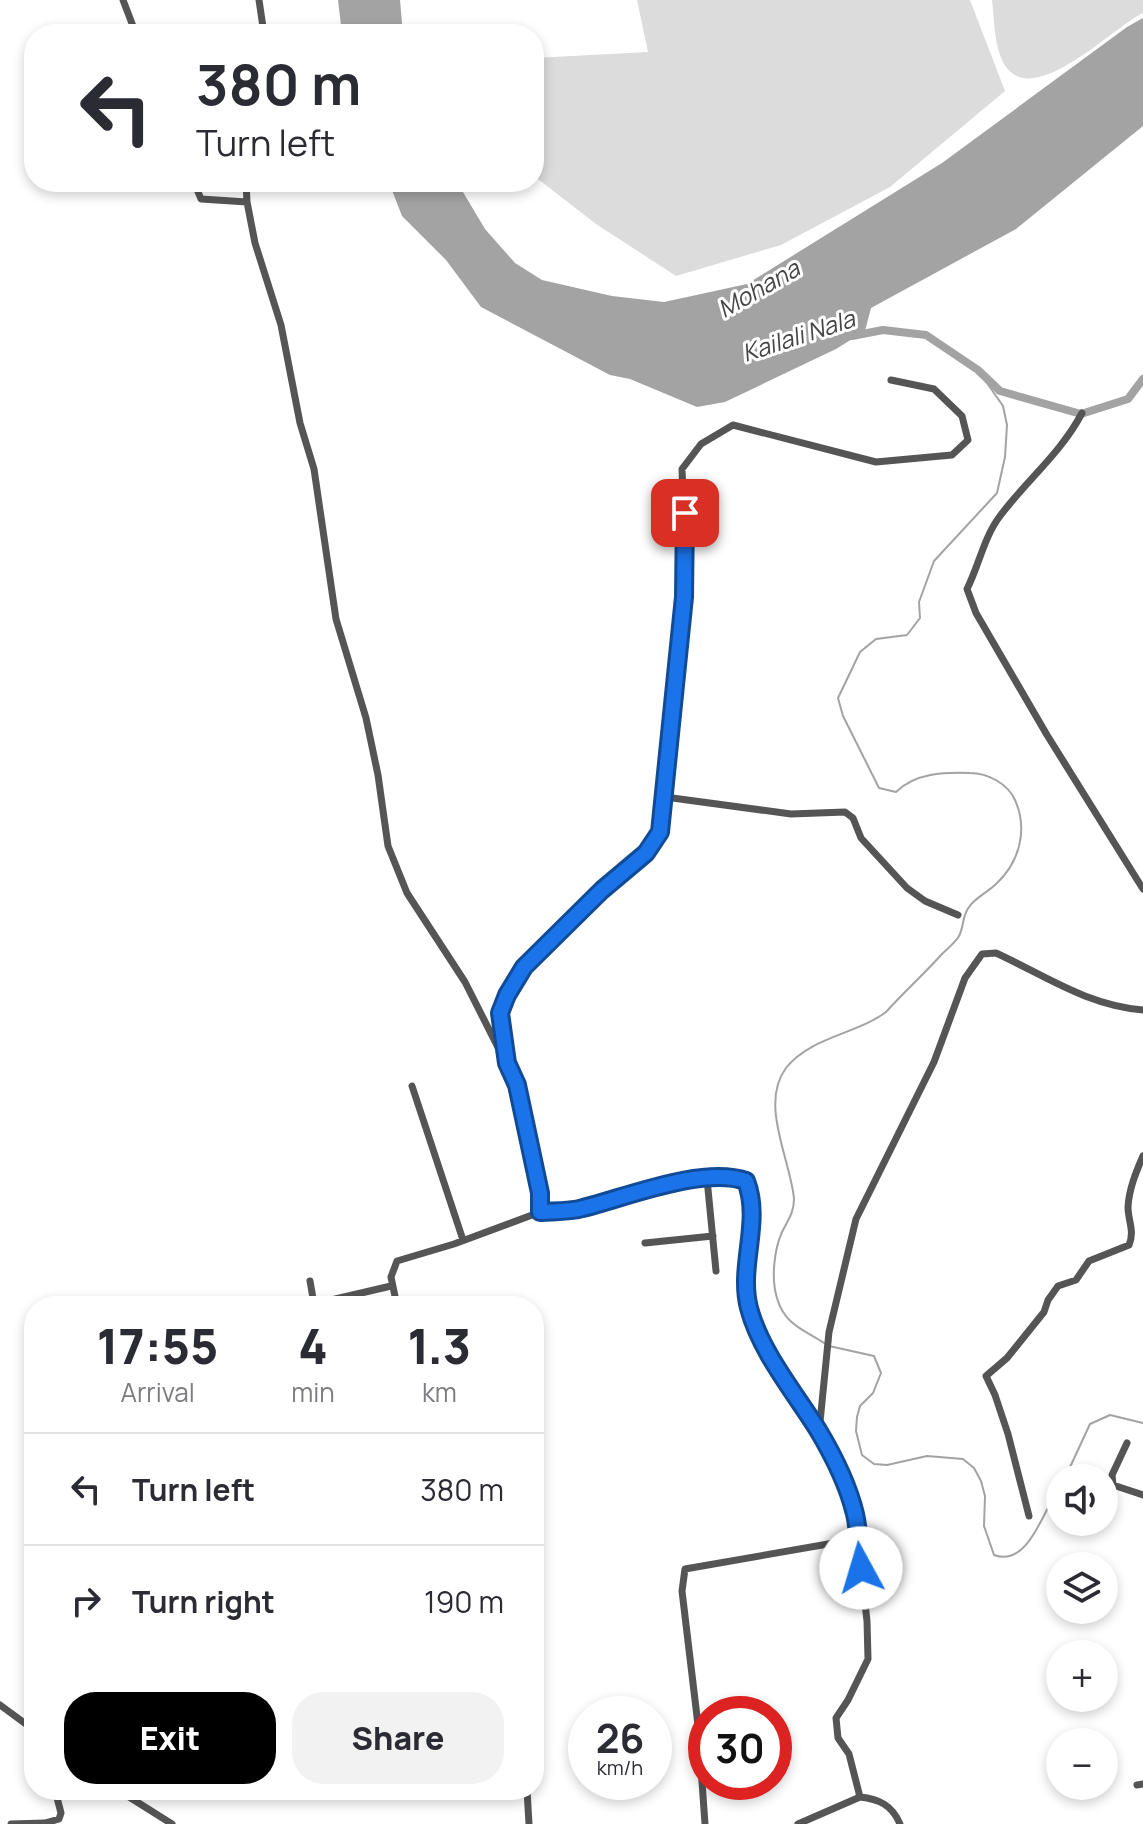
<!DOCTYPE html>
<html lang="en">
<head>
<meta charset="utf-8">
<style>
	:root { --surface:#fff; --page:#f2f2f3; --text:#2b2b33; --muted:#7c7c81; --line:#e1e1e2; --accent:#000 }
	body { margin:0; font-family:Manrope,sans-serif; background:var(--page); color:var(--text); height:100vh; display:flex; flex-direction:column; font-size:30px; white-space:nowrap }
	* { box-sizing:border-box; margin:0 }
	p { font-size:26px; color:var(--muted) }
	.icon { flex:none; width:44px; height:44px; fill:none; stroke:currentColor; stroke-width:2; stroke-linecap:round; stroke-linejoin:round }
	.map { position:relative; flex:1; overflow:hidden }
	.sheet { position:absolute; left:24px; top:1296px; width:520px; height:504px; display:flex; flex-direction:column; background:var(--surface); border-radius:32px; box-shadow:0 4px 12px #0003 }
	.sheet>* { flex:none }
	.banner { position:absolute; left:24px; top:24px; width:520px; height:168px; border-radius:32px; box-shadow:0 4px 12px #0003; background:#fff; color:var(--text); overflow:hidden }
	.controls { position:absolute; left:1046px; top:1464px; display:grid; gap:16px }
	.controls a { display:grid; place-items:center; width:72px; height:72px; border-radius:50%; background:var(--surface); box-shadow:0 4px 12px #0003; font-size:40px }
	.speed { position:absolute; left:568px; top:1696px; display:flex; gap:16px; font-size:40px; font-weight:700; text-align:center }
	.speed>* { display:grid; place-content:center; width:104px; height:104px; border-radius:50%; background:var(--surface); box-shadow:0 4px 12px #0003; line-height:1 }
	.speed small { font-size:20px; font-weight:400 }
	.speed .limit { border:12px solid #d22; background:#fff; color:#111 }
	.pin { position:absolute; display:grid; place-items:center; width:68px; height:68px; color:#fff; margin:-34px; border-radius:16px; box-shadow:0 4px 12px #0006 }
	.me { position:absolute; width:88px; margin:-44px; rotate:354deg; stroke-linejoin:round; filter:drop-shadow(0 0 6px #0008) }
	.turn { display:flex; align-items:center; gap:28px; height:168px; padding:0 40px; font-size:36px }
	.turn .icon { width:104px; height:104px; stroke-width:2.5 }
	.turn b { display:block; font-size:56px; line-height:68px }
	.eta { display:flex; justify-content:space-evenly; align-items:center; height:136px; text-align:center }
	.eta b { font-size:48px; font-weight:800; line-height:56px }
	.button { display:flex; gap:16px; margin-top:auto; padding:16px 40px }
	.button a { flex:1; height:92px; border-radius:32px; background:var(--accent); color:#fff; font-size:32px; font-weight:800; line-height:92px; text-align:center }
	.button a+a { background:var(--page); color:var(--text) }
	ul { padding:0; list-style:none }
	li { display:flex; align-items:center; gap:24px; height:112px; padding:0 40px; border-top:2px solid var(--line) }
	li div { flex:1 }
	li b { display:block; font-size:30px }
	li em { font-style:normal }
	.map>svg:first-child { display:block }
	.green { fill:#dcdcdc }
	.water { fill:#a3a3a3 }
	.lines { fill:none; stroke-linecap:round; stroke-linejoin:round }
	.stream { stroke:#a3a3a3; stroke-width:2 }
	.canal { stroke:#a3a3a3; stroke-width:8 }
	.minor { stroke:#555; stroke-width:7 }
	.route-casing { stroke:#114b97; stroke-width:20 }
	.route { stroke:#1a73e8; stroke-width:14 }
	.labels { text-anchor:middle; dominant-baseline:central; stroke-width:6; stroke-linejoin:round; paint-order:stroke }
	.water-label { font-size:24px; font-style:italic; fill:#444; stroke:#fff }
</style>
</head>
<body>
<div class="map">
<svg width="1143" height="1824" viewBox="0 0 1143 1824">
	<rect width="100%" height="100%" fill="#fff"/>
	<path class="green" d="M637 0H970L1005 91 890 187 781 245 676 276 596 224 534 176V58L648 52Z
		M992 0H1143V13C1111 28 1023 121 1000 55 994 39 994 17 992 0Z"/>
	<path class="water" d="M338 0H400L403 34H342Z
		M1143 18V126L1016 229 871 308 865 331 836 349 725 402 697 407 630 379 610 375 481 307 446 260 402 216 390 185V182H457L485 229 515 263 542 280 612 296 664 302 747 284 942 163 1127 27Z"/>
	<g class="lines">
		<path class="stream" d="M824 1343C804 1330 784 1324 777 1298 771 1279 774 1250 782 1232 788 1220 794 1213 794 1199 791 1161 759 1104 786 1068 810 1037 857 1034 886 1012 904 992 924 974 942 954 947 949 955 943 959 936 964 927 962 916 969 907 975 898 988 892 996 884 1020 862 1028 829 1015 800 1008 784 988 773 970 773 944 772 915 773 896 792L879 788 843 716 838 698 860 652 876 639 907 635 920 618 919 602 934 561 997 493 1005 457 1007 425 1003 406 978 370
			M829 1346 874 1356 881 1373 873 1393 860 1406 857 1417 856 1431 862 1455 874 1464 887 1465 927 1456 963 1459 974 1468 981 1481 985 1496 984 1526 994 1555C1029 1568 1044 1508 1060 1486
			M1065 1478 1090 1424 1110 1415 1143 1423"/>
		<path class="canal" d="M852 336 883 330 926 335 978 370 1000 391 1081 414 1128 399 1143 379"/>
		<path class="minor" d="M123 0 136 34
			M259 0 264 34
			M194 182 201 199 247 202
			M246 182 247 202 255 243 281 325 300 423 314 469 336 619 366 718 378 775 388 846 407 893 465 982 517 1085 542 1201 540 1212 454 1244 397 1261 391 1277 397 1306
			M1082 413C1061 453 1027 480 1000 516 984 537 979 565 967 589L976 613 1047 735 1143 889
			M665 797 791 814 845 812 853 818 861 838 907 888 925 901 958 915
			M507 1057 500 1013 507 995 524 967 602 890 646 853 660 832 686 571 682 469 701 444 733 425 876 462 952 455 968 440 962 416 934 389 891 380
			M412 1086 463 1240
			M707 1179 716 1271
			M540 1212C554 1211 569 1212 583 1208 627 1197 703 1166 746 1181 760 1220 743 1263 748 1303 752 1336 799 1402 819 1431
			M645 1243 713 1236
			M310 1281 314 1304
			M314 1306V1304L391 1286
			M1127 1443 1112 1475 1113 1485 1143 1495
			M1029 1516 1008 1434 995 1395 986 1376 1007 1358 1044 1312 1048 1300 1058 1286 1076 1280 1089 1261 1129 1245C1135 1231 1128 1221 1128 1207 1129 1189 1136 1172 1143 1156
			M0 1705 34 1730
			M1137 1785 1143 1784
			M118 1790 172 1824
			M527 1790 529 1824
			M11 1824 45 1823 59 1819 61 1813 55 1790
			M705 1824 698 1725 682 1591 685 1569 851 1540 858 1542
			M798 1824 860 1797
			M900 1824C892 1805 879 1799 860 1797L849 1754 838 1738 836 1718 848 1700 868 1659 867 1621 855 1514 842 1479 819 1432 829 1332 856 1219 934 1062 965 978 982 954 996 953C1046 976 1086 1005 1143 1010"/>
	</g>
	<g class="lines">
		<defs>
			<path id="route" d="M685 513 684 597 660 832 646 853 602 890 524 967 507 995 500 1013 507 1063 517 1085 540 1193V1212C554 1211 569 1212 583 1208 627 1197 703 1166 746 1181 762 1222 738 1266 749 1308 760 1351 795 1393 818 1430 833 1455 848 1485 855 1514 859 1531 859 1550 861 1568"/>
		</defs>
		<use href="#route" class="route-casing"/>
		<use href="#route" class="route"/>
	</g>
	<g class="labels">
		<g class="water-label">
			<text transform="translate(758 288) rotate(-30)">Mohana</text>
			<text transform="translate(798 335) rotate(-18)">Kailali Nala</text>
		</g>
	</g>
</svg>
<div class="controls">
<a><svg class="icon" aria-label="sound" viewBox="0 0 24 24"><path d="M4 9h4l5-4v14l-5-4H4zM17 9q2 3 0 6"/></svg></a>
<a><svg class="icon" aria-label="layers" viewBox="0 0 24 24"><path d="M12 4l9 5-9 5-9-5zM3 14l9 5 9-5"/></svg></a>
<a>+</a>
<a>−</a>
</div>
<div class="speed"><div>26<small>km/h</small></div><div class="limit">30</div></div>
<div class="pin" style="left:685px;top:513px;background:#d93025"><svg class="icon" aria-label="arrive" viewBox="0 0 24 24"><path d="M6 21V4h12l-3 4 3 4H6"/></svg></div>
<svg class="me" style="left:861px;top:1568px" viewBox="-20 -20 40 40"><circle r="19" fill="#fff"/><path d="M0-13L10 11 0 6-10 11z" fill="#1a73e8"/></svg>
<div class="banner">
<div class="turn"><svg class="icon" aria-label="left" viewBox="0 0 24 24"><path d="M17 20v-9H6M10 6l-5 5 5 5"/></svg><div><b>380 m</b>Turn left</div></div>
</div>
<section class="sheet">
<div class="eta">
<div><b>17:55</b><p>Arrival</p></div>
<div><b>4</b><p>min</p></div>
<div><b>1.3</b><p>km</p></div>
</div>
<ul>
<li><svg class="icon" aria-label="left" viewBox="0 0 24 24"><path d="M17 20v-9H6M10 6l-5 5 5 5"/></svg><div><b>Turn left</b></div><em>380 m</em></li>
<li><svg class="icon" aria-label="right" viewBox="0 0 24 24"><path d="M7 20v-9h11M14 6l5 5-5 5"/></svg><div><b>Turn right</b></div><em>190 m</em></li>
</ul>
<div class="button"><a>Exit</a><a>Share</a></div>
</section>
</div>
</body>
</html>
